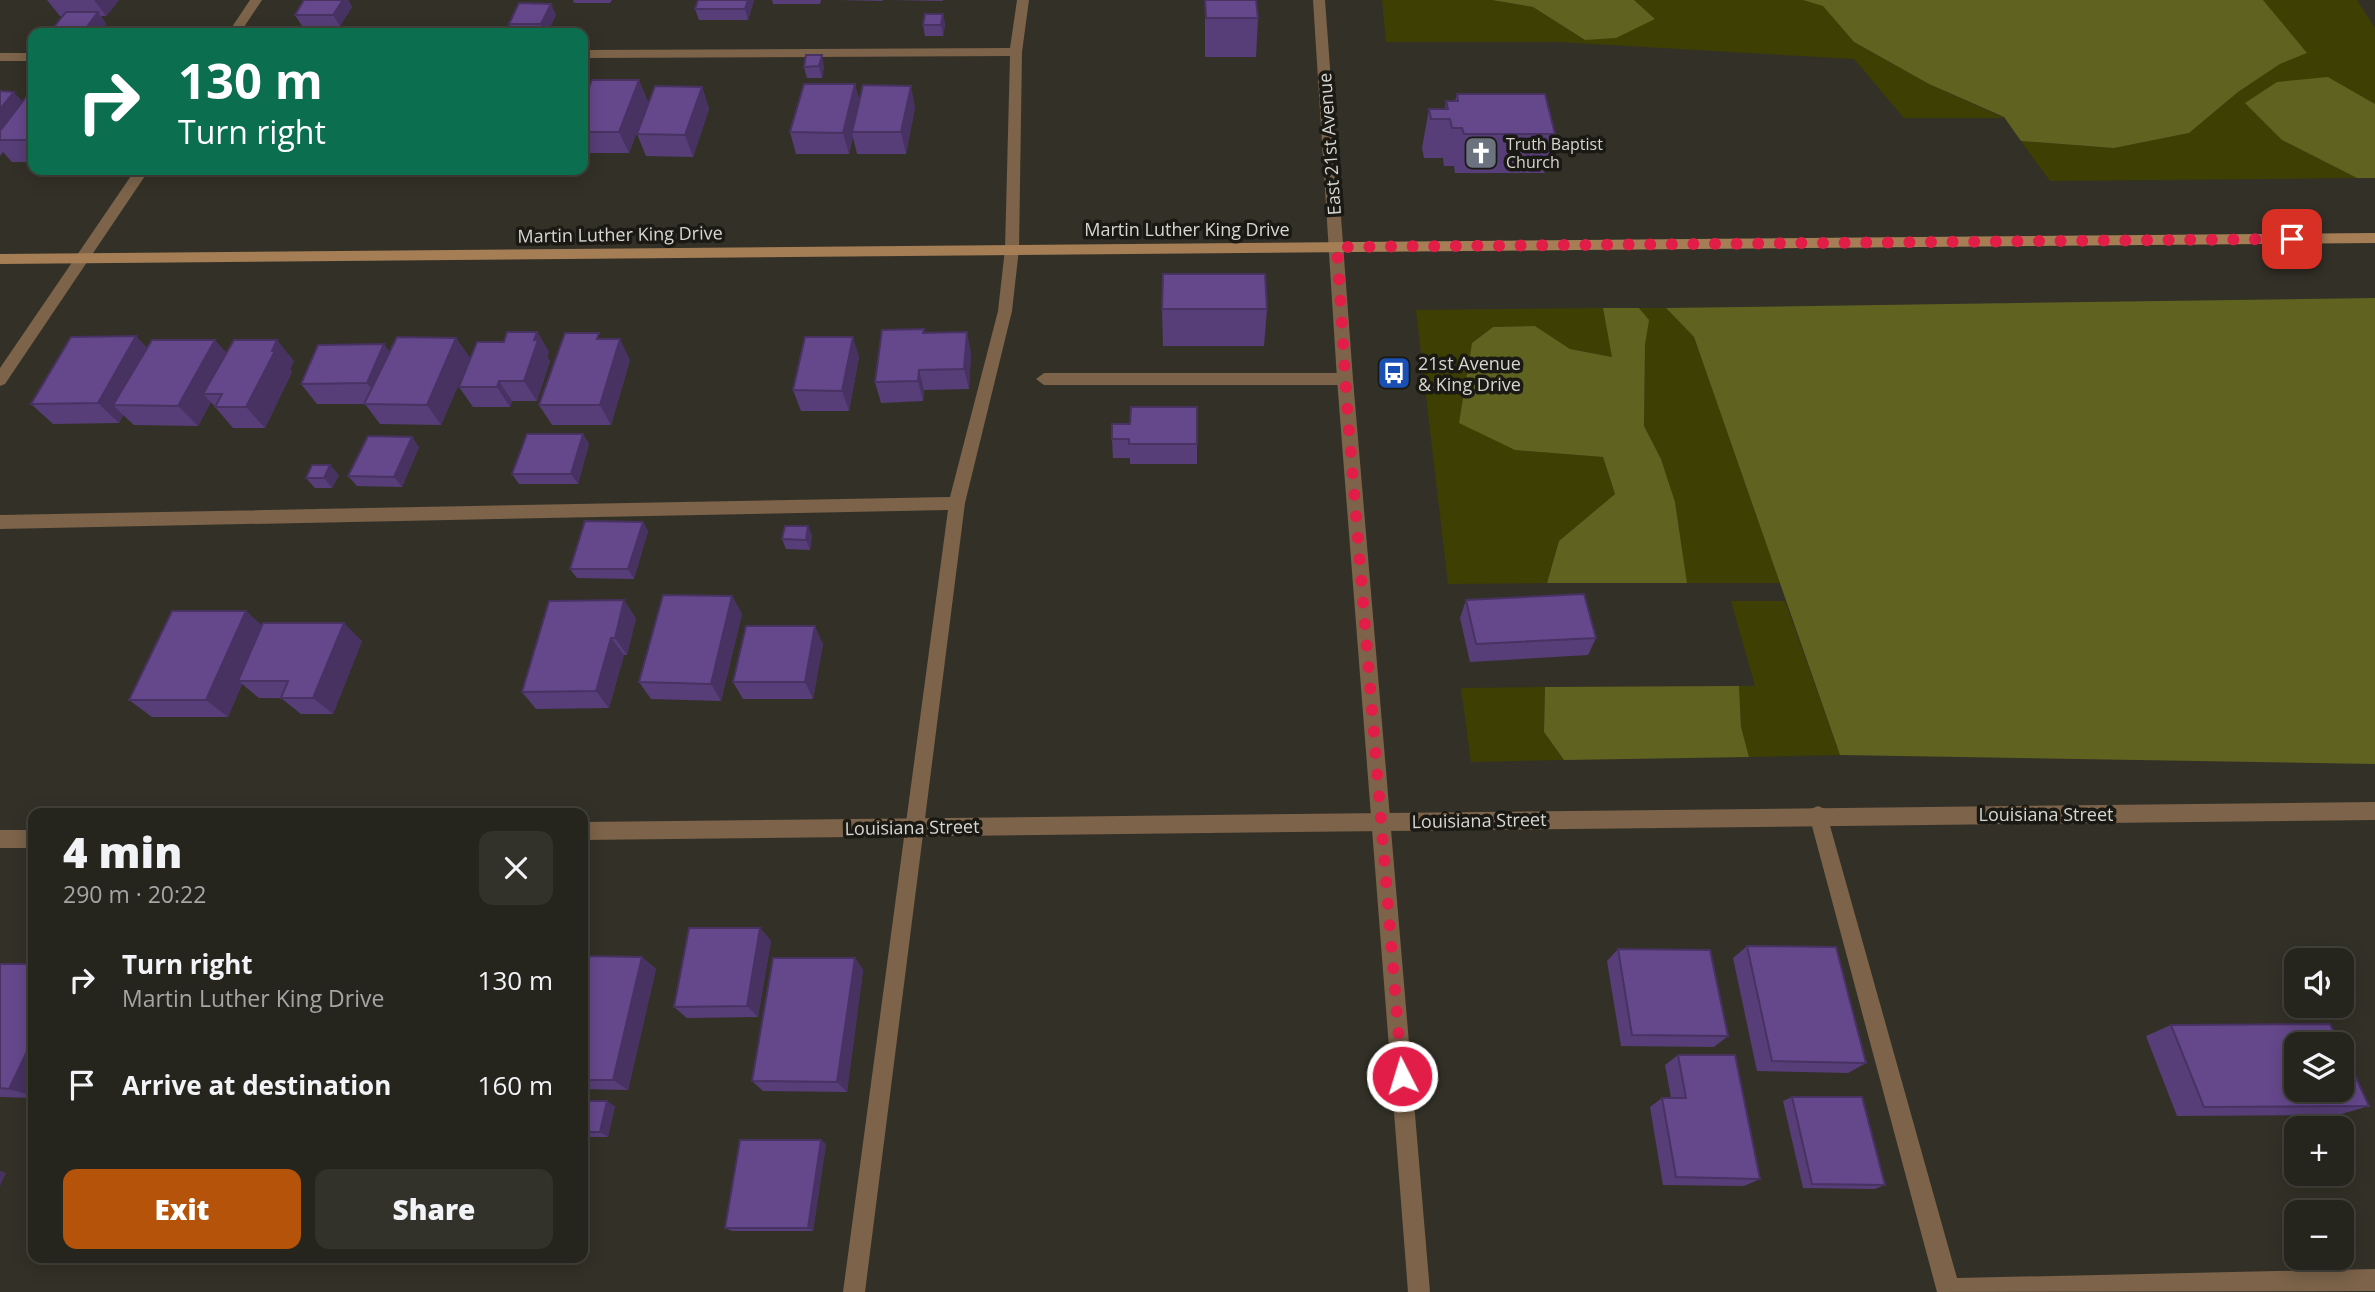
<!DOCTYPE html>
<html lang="en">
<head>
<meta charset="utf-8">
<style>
	:root { --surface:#26251d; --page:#32312a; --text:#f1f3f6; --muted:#a4a5a4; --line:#42423b; --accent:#b45309 }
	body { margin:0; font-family:"Open Sans",sans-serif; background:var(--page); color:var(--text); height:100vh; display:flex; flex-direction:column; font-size:26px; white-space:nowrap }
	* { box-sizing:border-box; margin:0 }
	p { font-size:23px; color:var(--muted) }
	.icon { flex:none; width:38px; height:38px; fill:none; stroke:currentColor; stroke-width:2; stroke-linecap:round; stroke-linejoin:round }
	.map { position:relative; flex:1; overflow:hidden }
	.drawer { position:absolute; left:28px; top:808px; width:560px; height:455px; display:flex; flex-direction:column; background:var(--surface); border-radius:14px; box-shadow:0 4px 18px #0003,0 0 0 2px var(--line) }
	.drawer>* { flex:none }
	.hud { position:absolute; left:28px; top:28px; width:560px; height:147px; border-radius:14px; box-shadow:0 4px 18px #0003,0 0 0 2px var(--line); background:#0b6e4f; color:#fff; overflow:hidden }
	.fabs { position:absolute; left:2284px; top:948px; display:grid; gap:14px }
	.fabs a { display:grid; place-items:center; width:70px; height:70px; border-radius:14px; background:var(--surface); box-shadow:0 4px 18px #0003,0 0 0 2px var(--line); font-size:35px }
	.pin { position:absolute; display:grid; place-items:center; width:60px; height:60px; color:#fff; margin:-30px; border-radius:14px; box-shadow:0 4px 10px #0006 }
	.me { position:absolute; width:77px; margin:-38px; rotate:355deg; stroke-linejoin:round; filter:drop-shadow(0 0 5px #0008) }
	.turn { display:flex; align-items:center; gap:24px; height:147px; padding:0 35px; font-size:32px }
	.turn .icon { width:91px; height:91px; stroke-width:2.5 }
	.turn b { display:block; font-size:49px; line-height:60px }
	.round { display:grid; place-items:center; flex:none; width:74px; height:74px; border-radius:14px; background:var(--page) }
	.headline { display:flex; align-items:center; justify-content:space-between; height:119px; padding:0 35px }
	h1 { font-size:42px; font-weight:800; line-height:52px }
	.action { display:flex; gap:14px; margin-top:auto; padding:14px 35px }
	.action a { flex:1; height:80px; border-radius:14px; background:var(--accent); color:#fff; font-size:28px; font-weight:800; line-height:80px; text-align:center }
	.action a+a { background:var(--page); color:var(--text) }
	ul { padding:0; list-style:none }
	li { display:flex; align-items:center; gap:21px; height:105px; padding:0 35px }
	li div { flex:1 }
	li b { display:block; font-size:26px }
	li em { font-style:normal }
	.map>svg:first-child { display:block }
	.green { fill:#3e3f02 }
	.forest { fill:#60621f }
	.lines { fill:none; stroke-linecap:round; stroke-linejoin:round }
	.service { fill:#7c634a; fill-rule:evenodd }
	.minor { fill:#7c634a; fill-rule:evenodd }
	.tertiary { fill:#7c634a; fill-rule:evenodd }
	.secondary { fill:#a67e55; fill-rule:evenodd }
	.wall { fill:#573e78 }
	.shaded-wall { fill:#473262 }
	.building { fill:#65488c; stroke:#473262; stroke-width:2 }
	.route { stroke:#e11d48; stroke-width:12; stroke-dasharray:0 21.6 }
	.labels { text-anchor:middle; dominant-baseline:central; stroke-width:7; stroke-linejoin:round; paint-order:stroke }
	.far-poi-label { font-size:16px; fill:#d7d6d0; stroke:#1a1914; text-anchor:start }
	.street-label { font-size:18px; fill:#d7d6d0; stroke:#1a1914 }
	.poi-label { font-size:18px; fill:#d7d6d0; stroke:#1a1914; text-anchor:start }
</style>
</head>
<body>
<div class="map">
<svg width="2375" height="1292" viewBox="0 0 2375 1292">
	<rect width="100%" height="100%" fill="#333127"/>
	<path class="green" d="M1382 0H1492L1533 7 1585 40 1655 19 1634 0H1803L1823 5 1854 42 1929 84 2004 118H1904L1854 59 1558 42H1386Z
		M2263 0H2357L2375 28V104L2328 77 2282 140 2357 178 2050 181 2021 141 2114 148 2189 133 2238 92 2280 64 2306 53Z
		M1603 308 1613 357 1570 349 1535 326 1493 327 1472 343 1515 450 1603 457 1615 494 1559 541 1547 583 1448 584 1416 310Z
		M1639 308H1666L1694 337 1780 583H1687L1675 502 1661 459 1644 426 1645 345 1648 320Z
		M1731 601H1785L1840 755 1749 757 1741 727 1739 686H1755Z
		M1545 687 1544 732 1564 760 1471 762 1461 688Z"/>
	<path class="forest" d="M1492 0H1634L1655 19 1616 38 1585 40 1533 7Z
		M1803 0H2263L2307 53 2280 64 2238 92 2189 133 2114 148 2021 141 2004 117 1929 84 1854 42 1823 6Z
		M2328 77 2375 104V178H2357L2282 140 2245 103 2277 82Z
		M2375 298V764L1840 755 1694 337 1666 308Z
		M1603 308H1639L1649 320 1645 345 1644 426 1661 459 1675 502 1687 583H1547L1559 541 1615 494 1603 457 1515 450 1459 423 1472 343 1493 327 1535 326 1570 349 1612 357Z
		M1739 686 1741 727 1749 757 1564 760 1544 732 1545 687Z"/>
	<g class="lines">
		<path class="service" d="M1017 0H1029L1022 52 1019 249 1012 311 965 503 865 1292H843L948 510 0 529V515L950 497 998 311 1005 249 1010 56 583 58V50L1010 48Z
			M0 53H33V61H0Z
			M1044 373H1345L1353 379 1345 385H1044L1036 379Z
			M1818 806 1825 809 1827 815 1957 1278 2375 1269V1291L1937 1292 1809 815 1811 809Z"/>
		<path class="minor" d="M250 0H262L240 33H228Z
			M135 170H149L5 384 0 386V368Z
			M2375 802V820L583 840V822Z
			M0 830H33V848H0Z"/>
		<path class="tertiary" d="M1313 0H1325L1353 379 1430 1292H1408L1337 379Z"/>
		<path class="secondary" d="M2375 233V243L0 264V254Z"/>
	</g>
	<path class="wall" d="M47 0H119L106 16H101L106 24 99 33H52L50 32 63 16H60Z
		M304 0H366H348L352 7 340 26H302L295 15Z
		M573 0H612L610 3H574Z
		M698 0H754L748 20H699L695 9Z
		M772 0H821L820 4H773Z
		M840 0H883L882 1Z
		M893 0H943V1Z
		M1205 0 1258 18 1256 57H1205Z
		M551 4 556 15 547 33H513L509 24Z
		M943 14 945 25 943 36H925L923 25Z
		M824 66 822 78H807L804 67Z
		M639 80 648 102 629 153H583V103Z
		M855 84 859 101 915 107 906 154H857L853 137 849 154H796L790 132Z
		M702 87 709 109 693 157 646 156 637 134Z
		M0 91 22 102 33 92V162H12L3 152 0 156Z
		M1457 94 1555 134 1544 173H1455L1454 166H1444L1443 158H1424L1422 148 1429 109H1445L1446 101H1455Z
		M1162 309H1267L1264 346H1163Z
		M537 332 549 352 547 356 550 361 537 401H512L510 407H473L459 387 504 342Z
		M925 333 971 353 969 389 924 390 923 401 881 403 875 382Z
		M456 338 470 358 441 425 380 424 365 404H317L301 384 384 344 389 352Z
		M602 339 630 360 611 425H552L539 405Z
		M147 348 226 353 294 361 290 369 292 372 265 428H233L211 402 198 426 134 425 123 415 119 423 53 424 31 404Z
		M859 357 849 411H801L793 390Z
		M1197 407V464H1130V458H1113L1112 439 1130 424Z
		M583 434 589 444 578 484H519L512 474Z
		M419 447 402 487 357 486 348 476Z
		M339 475 332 488H315L306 478Z
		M643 522 648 531 634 579 577 578 570 569Z
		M812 535 810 550 786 549 782 539Z
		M732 596 742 614 721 701 651 699 639 682Z
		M1466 600 1596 638 1588 655 1470 662 1460 618Z
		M246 611 262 626 362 641 333 714H301L281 698H259L242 684 228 717H152L129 700Z
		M636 618 627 655H624L609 708 536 709 522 692Z
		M823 644 813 699H743L733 682Z
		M760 928 771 941 758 1017 687 1018 674 1007Z
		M1747 946 1866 1063 1848 1073 1757 1071 1733 958Z
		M1618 949 1728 1036 1714 1047 1621 1046 1607 961Z
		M583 956 642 957 656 969 628 1090 583 1089Z
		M855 958 863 970 847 1092 763 1091 752 1081Z
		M0 964H33V1098L0 1097Z
		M2171 1025 2369 1106 2338 1115 2177 1116 2146 1036Z
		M1678 1055 1760 1179 1744 1186 1663 1185 1650 1107 1662 1098H1671L1665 1065Z
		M1792 1097 1885 1185 1875 1189 1803 1188 1783 1101Z
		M583 1101 615 1106 608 1137H583Z
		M826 1144 813 1231H732L725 1228Z"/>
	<path class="shaded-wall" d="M94 0H119L106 16Z
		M343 0H348L352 7 340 26 333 15Z
		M748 0H754L748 20 745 9Z
		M551 4 556 15 547 33H545L541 24Z
		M98 12 106 24 99 33H85L83 32Z
		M943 14 945 25 943 36 941 25Z
		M822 55 824 66 822 78 819 66Z
		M639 80 648 102 629 153 619 132Z
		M855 84 861 106 852 132 853 137 849 154 843 133Z
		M911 86 915 107 906 154 901 132Z
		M702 87 709 109 693 157 685 135Z
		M14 92 32 113 0 140V109Z
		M537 332 549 352 547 356 550 361 537 401 524 381 534 340Z
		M967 332 971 353 969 389 964 369Z
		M136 336 155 356 113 405 123 415 119 423 98 403Z
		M853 337 859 357 849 411 842 391Z
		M456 338 470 358 441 425 427 405Z
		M620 339 630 360 611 425 600 405Z
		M215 340 233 360 203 394 211 402 198 426 178 406Z
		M277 340 294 361 290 369 292 372 265 428 246 407Z
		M384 344 399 365 383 403 367 383Z
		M919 370 924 390 923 401 918 381Z
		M499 381 512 401 510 407 497 387Z
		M583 434 589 444 578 484 571 474Z
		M412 437 419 447 402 487 394 477Z
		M330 465 339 475 332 488 324 478Z
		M643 522 648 531 634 579 628 569Z
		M808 526 812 535 810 550 806 540Z
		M732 596 742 614 721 701 711 684Z
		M624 600 636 618 627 655 615 638Z
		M246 611 266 629 238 681 242 684 228 717 206 700Z
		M344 623 362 641 333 714 313 698Z
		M815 626 823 644 813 699 805 682Z
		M611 638 624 655 609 708 596 691Z
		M760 928 771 941 758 1017 747 1006Z
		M642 957 656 969 628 1090 613 1080Z
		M855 958 863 970 847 1092 837 1082Z
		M33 1039V1096L9 1089Z
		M607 1101 615 1106 608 1137 600 1132Z
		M821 1140 826 1144 813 1231 808 1228Z
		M0 1171 6 1173 0 1186Z"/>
	<path class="building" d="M304 0H343L333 15H295Z
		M698 0H748L745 9H695Z
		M1205 0H1256L1258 18H1206Z
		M519 3 551 4 541 24H509Z
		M66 12H98L83 32H50Z
		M925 14H943L941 25H923Z
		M806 55H822L819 66 804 67Z
		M592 80H639L619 132H583V103Z
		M804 84H855L843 133 790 132Z
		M863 85 911 86 901 132H852Z
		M655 86 702 87 685 135 637 134Z
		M0 91 14 92 0 109Z
		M30 92H33V140H0V131Z
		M1457 94H1545L1555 134H1464L1462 128H1452L1450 119H1431L1429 109H1448L1446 101H1458Z
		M1163 274H1265L1267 309H1162Z
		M924 329 923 333 967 332 964 369 919 370 918 381 875 382 882 330Z
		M507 332H537L534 340H538L524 381H499L497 387H459L477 342H504Z
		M565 333H599L597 339H620L600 405H539Z
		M136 336 98 403 31 404 71 337Z
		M397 337 456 338 427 405 364 404Z
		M805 337H853L842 391 793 390Z
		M152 340H215L178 406 113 405Z
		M234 340H277L272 351H275L246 407H215L222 394H203Z
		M384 344 367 383 301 384 318 345Z
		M1131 407H1197V444H1129V439H1112V424H1130Z
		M527 434H583L571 474H512Z
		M368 436 412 437 394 477 348 476Z
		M312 465H330L324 478H306Z
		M585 521 643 522 628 569H570Z
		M785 526H808L806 540 782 539Z
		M1584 594 1596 638 1476 644 1466 600Z
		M663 595 732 596 711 684 639 682Z
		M624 600 615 638H611L596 691 522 692 549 601Z
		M172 611H246L206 700H129Z
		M263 623H344L313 698H281L288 681H238Z
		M746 626H815L805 682H733Z
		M689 928H760L747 1006 674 1007Z
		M1747 946 1836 947 1866 1063 1772 1061Z
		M1618 949 1710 950 1728 1036 1632 1035Z
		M583 956 642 957 613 1080H583Z
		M773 958H855L837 1082 752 1081Z
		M0 964H33V1039L9 1089 0 1088Z
		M2330 1024 2340 1045H2296V1090H2342V1047L2369 1106 2204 1107 2171 1025Z
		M1678 1055H1735L1760 1179 1676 1177 1662 1098H1686Z
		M1792 1097H1862L1885 1185 1812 1184Z
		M583 1101H607L600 1132H583Z
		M740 1140H821L808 1228H725Z"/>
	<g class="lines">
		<path class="route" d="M1402 1076 1347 406 1337 247 2292 239"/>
	</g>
	<defs>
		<symbol id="church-square" viewBox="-11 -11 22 22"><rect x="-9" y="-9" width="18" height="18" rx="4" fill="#6b7280" stroke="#1a1914"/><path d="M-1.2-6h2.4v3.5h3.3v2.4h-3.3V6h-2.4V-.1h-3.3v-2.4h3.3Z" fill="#fff"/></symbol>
		<symbol id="bus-square" viewBox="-11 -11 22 22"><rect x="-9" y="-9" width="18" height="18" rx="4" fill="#1a4fb4" stroke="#1a1914"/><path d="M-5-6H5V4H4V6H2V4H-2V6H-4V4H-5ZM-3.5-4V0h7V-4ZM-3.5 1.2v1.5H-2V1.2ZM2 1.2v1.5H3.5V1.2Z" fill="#fff"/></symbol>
	</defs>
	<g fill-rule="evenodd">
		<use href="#church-square" x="1462" y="134" width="38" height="38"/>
		<use href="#bus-square" x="1375" y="354" width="38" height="38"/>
	</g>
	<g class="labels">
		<g class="far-poi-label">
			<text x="1506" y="144">Truth Baptist<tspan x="1506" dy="18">Church</tspan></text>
		</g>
		<g class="street-label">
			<text transform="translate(1329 144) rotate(-94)">East 21st Avenue</text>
			<text x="1187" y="229">Martin Luther King Drive</text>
			<text transform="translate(620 234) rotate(-1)">Martin Luther King Drive</text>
			<text x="2046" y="814">Louisiana Street</text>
			<text transform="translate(1479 820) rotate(-1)">Louisiana Street</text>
			<text transform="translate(912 827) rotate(-1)">Louisiana Street</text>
		</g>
		<g class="poi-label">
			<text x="1418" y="363">21st Avenue<tspan x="1418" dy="21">&amp; King Drive</tspan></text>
		</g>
	</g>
</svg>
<div class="fabs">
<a><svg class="icon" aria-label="sound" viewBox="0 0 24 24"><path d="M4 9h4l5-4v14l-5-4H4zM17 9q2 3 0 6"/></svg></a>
<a><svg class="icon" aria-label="layers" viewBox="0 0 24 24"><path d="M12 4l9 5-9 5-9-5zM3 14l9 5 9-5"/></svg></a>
<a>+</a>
<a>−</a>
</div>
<div class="pin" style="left:2292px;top:239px;background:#d93025"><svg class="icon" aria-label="arrive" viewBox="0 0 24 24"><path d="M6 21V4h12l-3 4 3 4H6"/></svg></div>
<svg class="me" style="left:1402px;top:1076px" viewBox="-20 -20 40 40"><circle r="17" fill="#e11d48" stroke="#fff" stroke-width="3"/><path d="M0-11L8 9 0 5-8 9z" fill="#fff"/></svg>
<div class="hud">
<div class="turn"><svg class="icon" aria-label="right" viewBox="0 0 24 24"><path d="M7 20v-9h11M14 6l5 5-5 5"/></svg><div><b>130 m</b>Turn right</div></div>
</div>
<section class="drawer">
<div class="headline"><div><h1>4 min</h1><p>290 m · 20:22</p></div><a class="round"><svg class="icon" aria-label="close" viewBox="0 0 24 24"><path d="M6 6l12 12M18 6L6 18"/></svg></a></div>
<ul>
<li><svg class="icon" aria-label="right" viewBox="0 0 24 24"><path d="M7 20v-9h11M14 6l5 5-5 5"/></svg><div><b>Turn right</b><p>Martin Luther King Drive</p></div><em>130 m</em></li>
<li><svg class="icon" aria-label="arrive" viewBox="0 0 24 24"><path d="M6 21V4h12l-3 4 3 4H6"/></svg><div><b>Arrive at destination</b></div><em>160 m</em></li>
</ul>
<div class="action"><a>Exit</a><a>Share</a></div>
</section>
</div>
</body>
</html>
